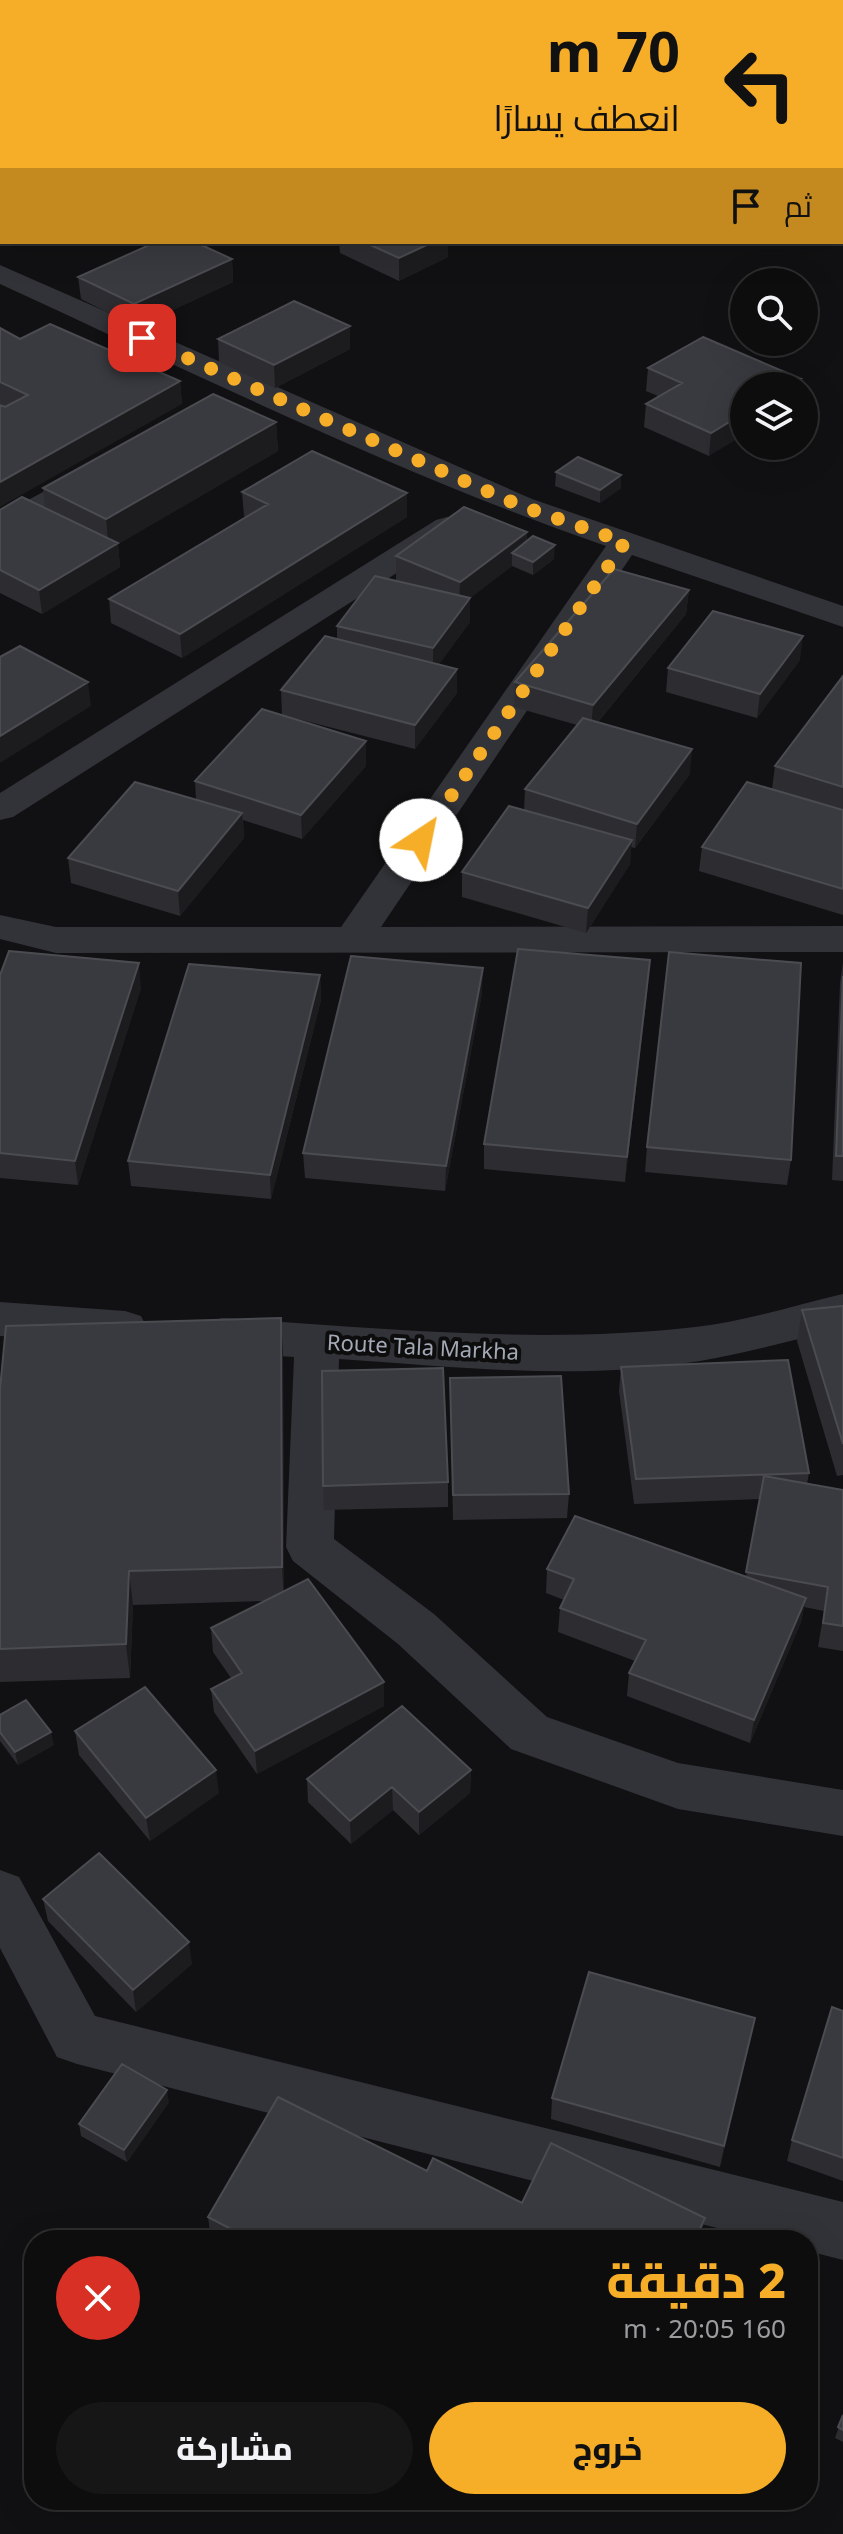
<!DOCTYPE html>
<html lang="ar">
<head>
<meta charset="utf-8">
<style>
	:root { --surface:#0d0d0e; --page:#161617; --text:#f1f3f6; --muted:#9a9c9e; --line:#2d2d2e; --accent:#f6ad27 }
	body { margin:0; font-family:"Noto Sans",Cairo,sans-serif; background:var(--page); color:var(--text); direction:rtl; height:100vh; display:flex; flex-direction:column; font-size:30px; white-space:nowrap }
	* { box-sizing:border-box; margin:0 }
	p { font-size:26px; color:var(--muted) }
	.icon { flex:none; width:44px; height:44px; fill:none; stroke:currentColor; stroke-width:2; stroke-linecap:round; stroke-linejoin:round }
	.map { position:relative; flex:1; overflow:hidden; direction:ltr }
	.sheet { position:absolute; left:24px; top:2230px; width:794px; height:280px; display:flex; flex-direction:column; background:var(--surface); border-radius:32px; box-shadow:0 8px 32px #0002,0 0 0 2px var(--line); direction:rtl }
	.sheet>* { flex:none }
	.hud { position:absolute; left:0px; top:0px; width:844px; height:244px; box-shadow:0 8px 32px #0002,0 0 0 2px var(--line); direction:rtl; background:#f6ad27; color:#111; overflow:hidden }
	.controls { position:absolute; left:730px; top:268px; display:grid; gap:16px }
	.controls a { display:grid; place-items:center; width:88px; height:88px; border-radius:50%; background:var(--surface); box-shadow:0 8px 32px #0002,0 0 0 2px var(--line); font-size:40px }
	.pin { position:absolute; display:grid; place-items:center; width:68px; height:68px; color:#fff; margin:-34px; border-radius:16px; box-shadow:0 4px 12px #0006 }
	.me { position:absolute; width:88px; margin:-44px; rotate:34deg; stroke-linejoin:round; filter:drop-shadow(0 0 6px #0008) }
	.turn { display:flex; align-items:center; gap:28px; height:168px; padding:0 32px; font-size:36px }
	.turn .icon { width:104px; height:104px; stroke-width:2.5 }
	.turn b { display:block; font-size:56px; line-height:68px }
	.then { display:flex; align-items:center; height:76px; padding:0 32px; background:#0003; gap:16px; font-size:30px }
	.round { display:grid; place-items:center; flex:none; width:84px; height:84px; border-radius:42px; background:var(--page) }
	.overview { display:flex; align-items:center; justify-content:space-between; height:136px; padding:0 32px }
	h1 { font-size:48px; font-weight:800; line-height:60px; color:var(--accent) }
	.action { display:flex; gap:16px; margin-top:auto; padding:16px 32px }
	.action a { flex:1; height:92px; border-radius:48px; background:var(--accent); color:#111; font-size:32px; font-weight:800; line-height:92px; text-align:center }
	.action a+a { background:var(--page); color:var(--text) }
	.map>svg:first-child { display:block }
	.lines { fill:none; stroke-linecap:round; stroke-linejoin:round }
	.minor { fill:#323338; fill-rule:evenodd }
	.wall { fill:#2d2d31 }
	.shaded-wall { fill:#1c1c1f }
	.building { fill:#393a3f; stroke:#4a4c51; stroke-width:2 }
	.route { stroke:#f6ad27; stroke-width:14; stroke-dasharray:0 25.2 }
	.labels { text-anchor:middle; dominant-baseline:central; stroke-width:8; stroke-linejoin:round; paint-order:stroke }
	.street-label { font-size:22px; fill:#a2a8b4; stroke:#0d0d0e }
</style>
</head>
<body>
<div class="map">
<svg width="843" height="2534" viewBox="0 0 843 2534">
	<rect width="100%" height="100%" fill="#111113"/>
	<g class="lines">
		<path class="minor" d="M304 0H334L303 2Z
			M432 0H465L431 2Z
			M562 0H599L561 2Z
			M0 31H2V47H0Z
			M842 164H843V180H842Z
			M0 183H2L0 200Z
			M0 265 532 499 843 606V627L632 555 381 927 843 926V952L56 953 0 939V915L56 927H341L606 546C398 474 200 376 0 284Z
			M99 466 110 468 115 475 110 482 11 535 0 538V515L88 468Z
			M447 517 458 520 463 527 458 534 13 817 0 820V793L436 520Z
			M843 1294V1328C796 1339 748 1353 700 1361 582 1381 458 1367 339 1359L334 1539 434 1614 547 1717 678 1763 843 1790V1836L678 1809 511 1749 398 1644 293 1561 286 1547 294 1357 222 1352 206 1347 199 1335 206 1323 222 1318C379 1328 537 1345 695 1327 744 1322 795 1305 843 1294Z
			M0 1302 125 1311 141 1316 147 1328 141 1340 125 1345 0 1336Z
			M0 1870 19 1877 95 2016 843 2202V2260L808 2251V2240H764L77 2064 57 2057 0 1948Z"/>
	</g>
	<path class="wall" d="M0 0H128L120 2H2V15L0 14Z
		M0 64H2V109L0 107Z
		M339 242H448V257L399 281 340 253Z
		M232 259 233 282 136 327 81 299 78 277Z
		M350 326V349L275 388 219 362 218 339Z
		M0 328 20 339 180 381 182 404 5 407H6L0 404Z
		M648 368 801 379 709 456 644 427 646 404 658 396 646 391Z
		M276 422 278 451 118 544 120 567 42 614 0 593V510L45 509 43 488Z
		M556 472 621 475V488L600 503 555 486Z
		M242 492 407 493V517L182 658 111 623 109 599 246 517 244 516Z
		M527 532V542L554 559 533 575 512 566 470 598V622L439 664 457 669V693L415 749 282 715 281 690 337 639V626L403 583 396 580V556Z
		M689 590 686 614 598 722 690 774 635 848 631 847 630 864 586 933 462 897V872L524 810 525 789 577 725 514 707 515 682Z
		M800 660 757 718 666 692 668 668Z
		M843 676V915L699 871 702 847 772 789 775 766Z
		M366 766 302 839 243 820 244 838 180 916 71 883 68 858 196 800 195 781Z
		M843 962V1181L832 1180 840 983Z
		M0 975 141 988 78 1185 0 1178Z
		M320 975 321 1000 271 1199 131 1186 128 1161Z
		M648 985 625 1182 484 1169V1144Z
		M482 993 445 1191 305 1178 303 1153Z
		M647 1147 791 1160 787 1185 645 1172Z
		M843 1306V1475L837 1476 797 1341 802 1310Z
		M283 1352 284 1591 384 1706 257 1774 214 1712 211 1689 231 1678 213 1652 211 1628 265 1601 133 1605 130 1678 0 1682V1389Z
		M621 1367 809 1473 807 1484 843 1490V1651L818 1647 824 1611 804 1607 801 1622 750 1743 627 1696 629 1673 635 1661 558 1632 560 1608 564 1600 546 1593 547 1569 746 1576 760 1499 634 1504 619 1391Z
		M450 1378 569 1494 567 1518 453 1520Z
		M448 1482V1507L324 1510 323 1486Z
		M0 1715 54 1745 18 1765 0 1741Z
		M75 1731 219 1793 150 1841 79 1755Z
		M471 1770 470 1793 419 1835 393 1810 351 1844 308 1802 307 1779Z
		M43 1899 192 1964 136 2012 48 1921Z
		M843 2011V2181L787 2161 792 2140Z
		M755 2018 720 2167 551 2119 552 2098Z
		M169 2102 127 2162 81 2136 79 2124Z
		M427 2171 522 2203 705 2218 700 2240H211L208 2217Z
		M843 2415V2442L835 2438Z"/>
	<path class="shaded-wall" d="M18 0H128L120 2H15L14 1Z
		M433 242H448V257L399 281V258Z
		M232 259 233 282 136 327 134 304Z
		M350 326V349L275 388 274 365Z
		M801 379 800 386H789Z
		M180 381 182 404 0 507V482Z
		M744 413V435L709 456 711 433Z
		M276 422 278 451 118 544 120 567 42 614 39 590 109 548 106 519Z
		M621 475V488L600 503V490Z
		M407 493V517L182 658 180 634Z
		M527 532 526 556 512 553V566L470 598V622L433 672V648L459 606 460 582Z
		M555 545 554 559 533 575V562Z
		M689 590 686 614 591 730 593 705Z
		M803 636 800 660 757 718 760 694Z
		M457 669V693L415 749V725Z
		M88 682 91 706 0 763V736Z
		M366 741V766L302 839 301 815Z
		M692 749 690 774 635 848 637 824Z
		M242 813 244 838 180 916 178 891Z
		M632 840 630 864 586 933 588 908Z
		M650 960 648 985 625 1182 627 1157Z
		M139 963 141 988 78 1185 75 1161Z
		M483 968 482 993 445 1191 446 1166Z
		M320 975 321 1000 271 1199 270 1175Z
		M281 1318 283 1352 284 1600 282 1567Z
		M129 1571 133 1605 130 1678 126 1644Z
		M806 1598 801 1622 750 1743 754 1720Z
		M384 1682V1706L257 1774 255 1751Z
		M51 1732 54 1745 18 1765 15 1752Z
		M216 1770 219 1793 150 1841 146 1818Z
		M471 1770 470 1793 419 1835V1812Z
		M392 1787 393 1810 351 1844 350 1821Z
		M189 1942 192 1964 136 2012 133 1990Z
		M755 2018 750 2039 720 2167 724 2146Z
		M167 2090 169 2102 127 2162 124 2150Z
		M705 2218 700 2240H695Z"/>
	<path class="building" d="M0 64H2V89L0 88Z
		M156 242H195L232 259 134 304 78 277Z
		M364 242H433L399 258Z
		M294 301 350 326 274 365 218 339Z
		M50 324 180 381 0 482V405L5 407 28 395 0 382V328L20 339Z
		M703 337 801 379 789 386H744V413L711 433 646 404 682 383 648 368Z
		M213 394 276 422 106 519 43 488Z
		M312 451 407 493 180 634 109 599 268 504 242 492Z
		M578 457 621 475 600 490 556 472Z
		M22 497 118 543 39 590 0 570V510Z
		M464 507 527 532 460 582 396 556Z
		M533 536 555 545 533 562 512 553Z
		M614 569 689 590 593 705 515 682Z
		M375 576 470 598 433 648 337 626Z
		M713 611 803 636 760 694 668 668Z
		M325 636 457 669 415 725 281 690Z
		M20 646 88 682 0 736V657Z
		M843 676V787L775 766Z
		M262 709 366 741 301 815 195 781Z
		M583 718 692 749 637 824 525 789Z
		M135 782 242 813 178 891 68 858Z
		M747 782 843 810V889L702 847Z
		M509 806 632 840 588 908 462 872Z
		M518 949 650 960 627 1157 484 1144Z
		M9 951 139 963 75 1161 0 1153V975Z
		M669 952 801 963 791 1160 647 1147Z
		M351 956 483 968 446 1166 303 1153Z
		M189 964 320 975 270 1175 128 1161Z
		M843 976V1156H836Z
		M843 1306V1444L802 1310Z
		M281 1318 282 1567 129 1571 126 1644 0 1649V1389L6 1326Z
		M788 1360 809 1473 636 1479 621 1367Z
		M443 1368 448 1482 323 1486 322 1371Z
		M561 1376 569 1494 453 1495 450 1378Z
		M764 1476 843 1490V1626L823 1623 828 1587 746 1572Z
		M575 1516 806 1598 754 1720 629 1673 646 1640 560 1608 574 1579 547 1569Z
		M308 1579 384 1682 255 1751 211 1689 242 1673 211 1628Z
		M145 1687 216 1770 146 1818 75 1731Z
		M26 1700 51 1732 15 1752 0 1732V1715Z
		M402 1706 471 1770 419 1812 392 1787 350 1821 307 1779Z
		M99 1853 189 1942 133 1990 43 1899Z
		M589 1972 755 2018 724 2146 552 2098Z
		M832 2007 843 2011V2158L792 2140Z
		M122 2064 167 2090 124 2150 79 2124Z
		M278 2097 427 2171 433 2158 522 2203 551 2143 705 2218 695 2240H252L208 2217Z
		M843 2415V2430L838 2427Z"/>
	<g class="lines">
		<path class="route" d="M142 338 521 506 625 542 421 840"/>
	</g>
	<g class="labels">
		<g class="street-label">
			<text transform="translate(423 1346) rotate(3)">Route Tala Markha</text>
		</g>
	</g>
</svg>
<div class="controls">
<a><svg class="icon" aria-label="search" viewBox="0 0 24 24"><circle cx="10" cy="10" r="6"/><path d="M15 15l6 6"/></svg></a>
<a><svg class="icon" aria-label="layers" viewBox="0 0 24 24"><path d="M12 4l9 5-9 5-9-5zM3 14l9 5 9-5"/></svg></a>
</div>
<div class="pin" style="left:142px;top:338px;background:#d93025"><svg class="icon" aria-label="arrive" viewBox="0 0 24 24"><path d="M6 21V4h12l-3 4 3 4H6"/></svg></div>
<svg class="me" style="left:421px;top:840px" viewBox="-20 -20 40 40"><circle r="19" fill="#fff"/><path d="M0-13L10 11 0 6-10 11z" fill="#f6ad27"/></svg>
<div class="hud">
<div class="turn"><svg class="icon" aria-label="left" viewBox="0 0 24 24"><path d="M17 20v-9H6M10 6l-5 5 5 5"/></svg><div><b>70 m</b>انعطف يسارًا</div></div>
<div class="then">ثم<svg class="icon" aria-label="arrive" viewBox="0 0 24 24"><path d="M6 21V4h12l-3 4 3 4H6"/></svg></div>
</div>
<section class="sheet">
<div class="overview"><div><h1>2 دقيقة</h1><p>160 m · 20:05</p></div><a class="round" style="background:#d93025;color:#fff"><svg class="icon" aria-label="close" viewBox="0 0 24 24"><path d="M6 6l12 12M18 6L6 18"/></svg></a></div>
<div class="action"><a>خروج</a><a>مشاركة</a></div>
</section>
</div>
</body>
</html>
